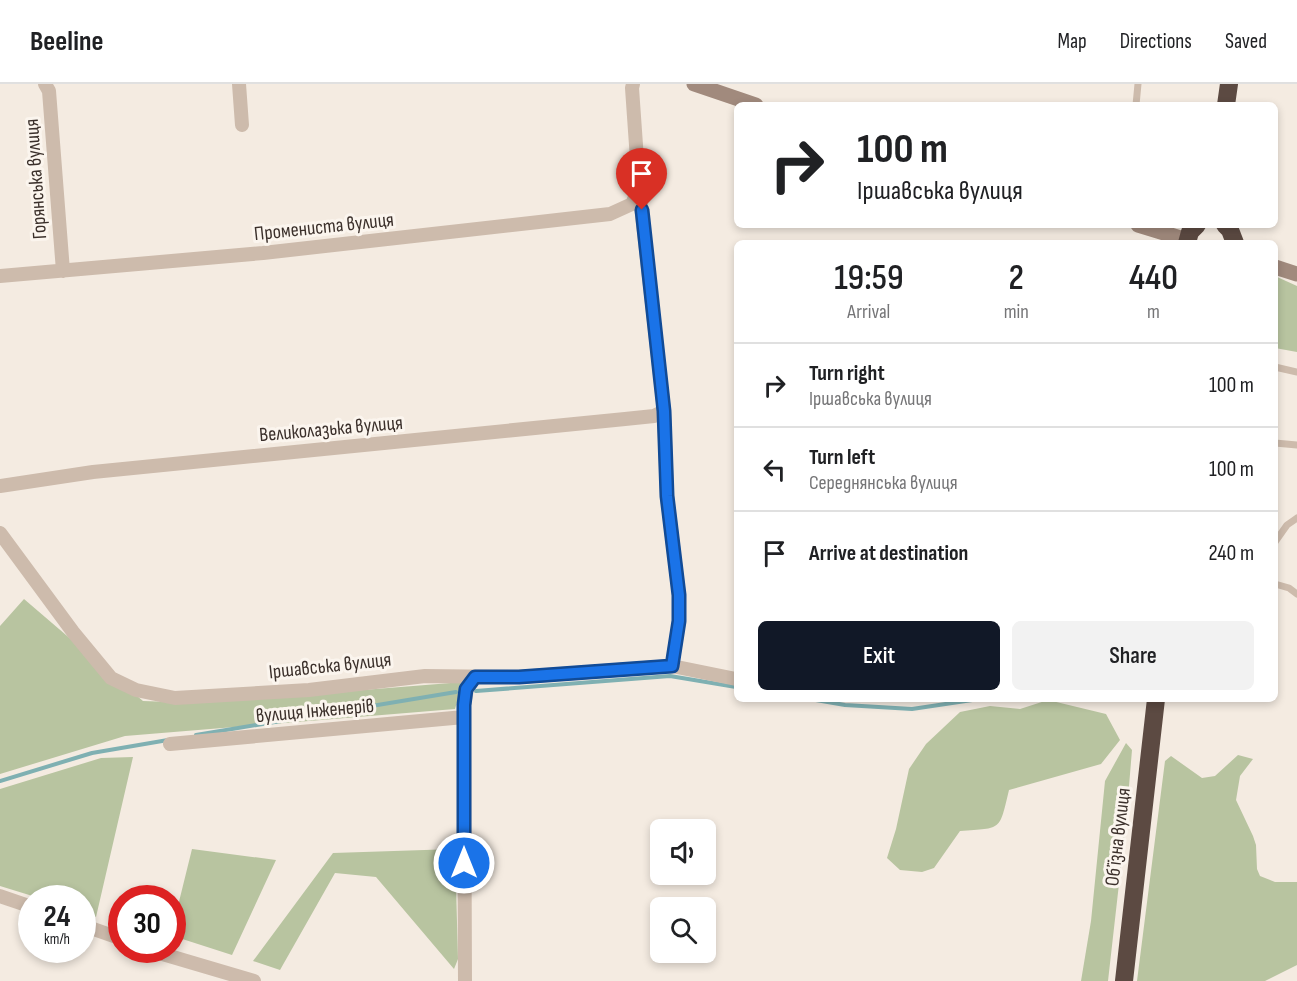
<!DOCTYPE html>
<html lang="en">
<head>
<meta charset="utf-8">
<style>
	:root { --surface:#fff; --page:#f2f2f2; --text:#202124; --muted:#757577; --line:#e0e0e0; --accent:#111827 }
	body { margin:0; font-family:"Sofia Sans Condensed",sans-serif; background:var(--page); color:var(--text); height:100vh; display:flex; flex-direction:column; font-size:22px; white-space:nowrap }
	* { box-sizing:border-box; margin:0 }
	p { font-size:20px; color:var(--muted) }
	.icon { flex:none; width:33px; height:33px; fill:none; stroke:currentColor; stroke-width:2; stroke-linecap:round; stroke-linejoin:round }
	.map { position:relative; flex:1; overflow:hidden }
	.panel { position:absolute; left:734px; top:156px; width:544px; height:462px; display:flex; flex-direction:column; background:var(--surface); border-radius:9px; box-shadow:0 3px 9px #0003 }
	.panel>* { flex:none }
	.guide { position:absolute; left:734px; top:18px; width:544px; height:126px; border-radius:9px; box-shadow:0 3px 9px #0003; background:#fff; color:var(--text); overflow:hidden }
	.fabs { position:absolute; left:650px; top:735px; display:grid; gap:12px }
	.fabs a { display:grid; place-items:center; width:66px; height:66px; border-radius:9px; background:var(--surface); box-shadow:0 3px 9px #0003; font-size:30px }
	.speed { position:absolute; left:18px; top:801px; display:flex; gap:12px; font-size:30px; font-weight:700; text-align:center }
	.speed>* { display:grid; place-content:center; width:78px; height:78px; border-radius:50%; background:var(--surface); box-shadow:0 3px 9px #0003; line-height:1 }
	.speed small { font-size:15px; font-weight:400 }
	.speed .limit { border:9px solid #d22; background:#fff; color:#111 }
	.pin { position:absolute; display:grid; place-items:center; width:51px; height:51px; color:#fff; margin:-62px -26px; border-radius:50% 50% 50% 0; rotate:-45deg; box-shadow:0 0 6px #0007 }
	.pin .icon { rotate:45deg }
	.me { position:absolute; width:66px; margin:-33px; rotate:0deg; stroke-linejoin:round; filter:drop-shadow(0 0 4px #0008) }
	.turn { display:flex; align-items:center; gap:21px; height:126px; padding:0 24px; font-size:27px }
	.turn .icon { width:78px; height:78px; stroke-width:2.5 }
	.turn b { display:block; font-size:42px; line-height:51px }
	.eta { display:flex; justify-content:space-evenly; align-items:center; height:102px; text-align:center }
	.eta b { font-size:36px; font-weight:600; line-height:42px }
	.action { display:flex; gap:12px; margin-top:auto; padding:12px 24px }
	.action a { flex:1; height:69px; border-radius:9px; background:var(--accent); color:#fff; font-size:24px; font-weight:600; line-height:69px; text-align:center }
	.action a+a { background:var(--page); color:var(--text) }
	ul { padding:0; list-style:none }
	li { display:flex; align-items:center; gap:18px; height:84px; padding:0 24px; border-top:2px solid var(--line) }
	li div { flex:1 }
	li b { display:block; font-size:22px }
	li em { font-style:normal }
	header { display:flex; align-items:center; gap:36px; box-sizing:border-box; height:84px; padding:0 30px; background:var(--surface); border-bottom:2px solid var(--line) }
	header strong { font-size:28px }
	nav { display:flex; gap:33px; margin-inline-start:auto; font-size:21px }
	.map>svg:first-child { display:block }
	.green { fill:#b8c4a0 }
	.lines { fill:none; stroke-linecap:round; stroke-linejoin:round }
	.stream { stroke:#7fb0b2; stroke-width:4 }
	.lane { stroke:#cdbbac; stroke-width:7 }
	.street { stroke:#cdbbac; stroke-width:14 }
	.secondary { stroke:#a18a7d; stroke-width:15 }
	.highway { stroke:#5c4a42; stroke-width:18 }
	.route-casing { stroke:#114b97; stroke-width:15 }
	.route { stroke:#1a73e8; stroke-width:10 }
	.labels { text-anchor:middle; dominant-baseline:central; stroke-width:6; stroke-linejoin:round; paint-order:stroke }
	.street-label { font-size:20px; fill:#3b302b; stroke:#fbf5ee }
</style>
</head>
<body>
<header>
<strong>Beeline</strong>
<nav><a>Map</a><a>Directions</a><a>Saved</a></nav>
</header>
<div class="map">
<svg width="1297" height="897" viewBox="0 0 1297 897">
	<rect width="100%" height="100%" fill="#f4ebe1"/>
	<path class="green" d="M1275 192 1297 202V268L1275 264Z
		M24 515 143 617 200 619 463 598 455 625 125 652 0 690V542Z
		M1048 616 1106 630 1120 656 1101 680 1009 706C999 747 1003 744 960 747L934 784 922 788 900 786 887 774 896 745 909 685 926 660 960 628 990 622 1020 625Z
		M1126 659 1132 666 1126 738 1108 897H1081L1091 837 1105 697Z
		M1238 671 1253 675 1240 692 1236 716 1253 752 1256 761 1257 785 1260 792 1275 798H1297V881L1265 897H1137L1165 677 1171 672 1202 694 1215 692Z
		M133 673 96 833 83 829 82 814H39L0 802V705L101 674Z
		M192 765 276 776 232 871 173 852V842Z
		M455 765 458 875 454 885 376 793 335 789 280 886 253 877 333 769Z"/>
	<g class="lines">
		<path class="stream" d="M476 607 670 592 736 603
			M810 615 845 621 912 625 979 615
			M196 651 456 608
			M0 697 92 669 168 656"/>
		<path class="lane" d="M1136 21 1138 0
			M1275 283 1297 288
			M1275 359 1297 361
			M1275 458 1287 441 1297 434
			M1275 500 1289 504 1297 510"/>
		<path class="street" d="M45 0 49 7 63 187
			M239 0 242 41
			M633 0 632 4 639 104 664 327 667 412 679 511V537L672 582
			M0 192 263 169 610 130 632 120 639 104
			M0 402 93 388 625 335 654 332 664 327
			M0 449 73 548 111 594 136 606 175 614 309 606 425 592 519 593 672 582 736 595
			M170 660 464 633
			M0 812 32 823
			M82 841 122 855
			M149 866 254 897
			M465 897 464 621 467 605 475 593"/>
		<path class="secondary" d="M694 0 756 21
			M1138 141 1187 156
			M1275 183 1297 190"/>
		<path class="highway" d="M1226 21 1229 0
			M1225 141 1230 146 1235 159
			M1187 159 1190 148 1197 141
			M1124 897 1156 615"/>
	</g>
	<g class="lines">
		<defs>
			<path id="route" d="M464 779V621L466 605 475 593H519L672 582 679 537V511L667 412 664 327 642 126"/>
		</defs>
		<use href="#route" class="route-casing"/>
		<use href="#route" class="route"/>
	</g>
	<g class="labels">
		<g class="street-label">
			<text transform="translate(36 95) rotate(-94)">Горянська вулиця</text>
			<text transform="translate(324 143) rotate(-6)">Промениста вулиця</text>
			<text transform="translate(331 345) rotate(-5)">Великолазька вулиця</text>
			<text transform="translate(330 582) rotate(-6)">Іршавська вулиця</text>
			<text transform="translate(315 627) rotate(-5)">вулиця Інженерів</text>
			<text transform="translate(1118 753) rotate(-83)">Обʼїзна вулиця</text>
		</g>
	</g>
</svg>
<div class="fabs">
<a><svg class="icon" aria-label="sound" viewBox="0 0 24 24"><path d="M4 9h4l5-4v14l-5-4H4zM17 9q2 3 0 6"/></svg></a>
<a><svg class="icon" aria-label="search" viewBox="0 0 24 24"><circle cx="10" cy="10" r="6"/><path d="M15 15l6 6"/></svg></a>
</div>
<div class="speed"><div>24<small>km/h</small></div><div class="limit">30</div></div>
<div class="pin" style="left:642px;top:126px;background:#d93025"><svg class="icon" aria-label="arrive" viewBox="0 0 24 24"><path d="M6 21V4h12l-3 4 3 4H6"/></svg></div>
<svg class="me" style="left:464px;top:779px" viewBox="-20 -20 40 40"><circle r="17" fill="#1a73e8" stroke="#fff" stroke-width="3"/><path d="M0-11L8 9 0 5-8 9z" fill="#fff"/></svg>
<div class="guide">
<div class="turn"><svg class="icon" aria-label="right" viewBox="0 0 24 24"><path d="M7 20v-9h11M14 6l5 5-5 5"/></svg><div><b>100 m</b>Іршавська вулиця</div></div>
</div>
<section class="panel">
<div class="eta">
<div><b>19:59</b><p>Arrival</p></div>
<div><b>2</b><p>min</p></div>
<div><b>440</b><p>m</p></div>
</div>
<ul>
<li><svg class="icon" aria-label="right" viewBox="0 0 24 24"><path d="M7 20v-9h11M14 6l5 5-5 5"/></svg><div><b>Turn right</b><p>Іршавська вулиця</p></div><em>100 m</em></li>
<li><svg class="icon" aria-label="left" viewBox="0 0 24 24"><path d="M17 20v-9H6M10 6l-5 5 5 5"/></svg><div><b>Turn left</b><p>Середнянська вулиця</p></div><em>100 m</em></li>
<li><svg class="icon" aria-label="arrive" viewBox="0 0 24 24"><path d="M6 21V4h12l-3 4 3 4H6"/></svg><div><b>Arrive at destination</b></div><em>240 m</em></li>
</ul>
<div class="action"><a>Exit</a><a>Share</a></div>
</section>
</div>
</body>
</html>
